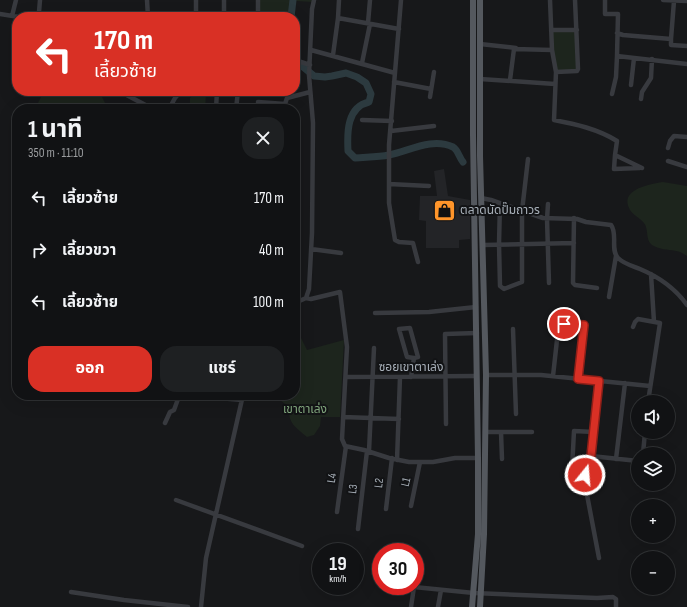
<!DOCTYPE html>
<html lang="th">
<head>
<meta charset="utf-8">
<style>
	:root { --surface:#111214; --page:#1e2022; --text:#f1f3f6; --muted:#9c9ea0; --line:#303234; --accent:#d93025 }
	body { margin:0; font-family:"Sofia Sans Condensed","Noto Sans Thai",sans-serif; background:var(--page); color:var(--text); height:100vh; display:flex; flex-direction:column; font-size:15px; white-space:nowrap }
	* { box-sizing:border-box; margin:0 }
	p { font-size:13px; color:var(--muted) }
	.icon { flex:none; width:22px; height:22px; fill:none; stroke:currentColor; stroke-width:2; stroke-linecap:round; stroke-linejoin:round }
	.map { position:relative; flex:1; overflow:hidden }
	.panel { position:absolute; left:12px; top:104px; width:288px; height:296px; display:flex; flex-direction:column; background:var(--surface); border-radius:16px; box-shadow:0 4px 16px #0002,0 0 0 1px var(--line) }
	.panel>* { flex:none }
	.guide { position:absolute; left:12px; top:12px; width:288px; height:84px; border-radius:16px; box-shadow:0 4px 16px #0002,0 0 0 1px var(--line); background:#d93025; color:#fff; overflow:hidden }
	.tools { position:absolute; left:631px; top:395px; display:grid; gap:8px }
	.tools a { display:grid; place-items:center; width:44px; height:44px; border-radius:50%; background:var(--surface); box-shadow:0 4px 16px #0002,0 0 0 1px var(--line); font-size:20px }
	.speed { position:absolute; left:312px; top:543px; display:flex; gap:8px; font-size:20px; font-weight:700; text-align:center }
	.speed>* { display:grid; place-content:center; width:52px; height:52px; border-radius:50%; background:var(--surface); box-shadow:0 4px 16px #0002,0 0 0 1px var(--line); line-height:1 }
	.speed small { font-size:10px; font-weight:400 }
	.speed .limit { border:6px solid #d22; background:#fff; color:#111 }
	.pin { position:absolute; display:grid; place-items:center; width:34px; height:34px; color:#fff; margin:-17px; border:2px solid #fff; border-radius:50%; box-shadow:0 1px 4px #0007 }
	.me { position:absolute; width:44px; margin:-22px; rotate:17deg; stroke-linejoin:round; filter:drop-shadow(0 0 3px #0008) }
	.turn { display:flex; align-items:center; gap:14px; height:84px; padding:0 16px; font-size:18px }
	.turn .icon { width:52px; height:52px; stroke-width:2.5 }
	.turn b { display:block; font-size:28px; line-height:34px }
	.round { display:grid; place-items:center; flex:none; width:42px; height:42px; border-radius:16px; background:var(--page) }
	.overview { display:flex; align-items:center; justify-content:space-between; height:68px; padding:0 16px }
	h1 { font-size:24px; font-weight:700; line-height:30px }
	.button { display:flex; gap:8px; margin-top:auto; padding:8px 16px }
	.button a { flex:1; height:46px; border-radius:16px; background:var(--accent); color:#fff; font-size:16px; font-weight:700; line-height:46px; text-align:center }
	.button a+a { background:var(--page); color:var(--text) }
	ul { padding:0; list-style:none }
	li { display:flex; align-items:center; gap:12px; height:52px; padding:0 16px }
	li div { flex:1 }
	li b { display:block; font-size:15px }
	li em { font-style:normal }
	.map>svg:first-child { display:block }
	.built { fill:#232427 }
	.green { fill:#1d251d }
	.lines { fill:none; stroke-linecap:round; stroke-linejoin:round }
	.river { stroke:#2c3a3f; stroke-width:7 }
	.minor { stroke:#383a3f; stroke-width:4.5 }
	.major { stroke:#54585e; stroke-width:6 }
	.route-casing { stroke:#8d1f18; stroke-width:10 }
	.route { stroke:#d93025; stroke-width:7 }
	.labels { text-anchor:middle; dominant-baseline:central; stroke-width:4; stroke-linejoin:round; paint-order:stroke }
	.poi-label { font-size:12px; fill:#a9b1ba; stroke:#121315; text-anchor:start }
	.street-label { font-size:12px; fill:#a9b1ba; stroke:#121315 }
	.park-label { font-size:12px; fill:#82a77e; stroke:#121315 }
</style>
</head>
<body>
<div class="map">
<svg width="687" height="607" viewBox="0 0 687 607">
	<rect width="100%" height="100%" fill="#17181a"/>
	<path class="built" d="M444 169 448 196 470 200V239L459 240V248H426V221L419 220 420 196H437L434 171Z"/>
	<path class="green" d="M258 0H314V2L295 1 293 17H260Z
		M551 30H577L578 69 556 72Z
		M44 91H99L108 109H35Z
		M198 91H203L206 94 205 109H190V98Z
		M663 182 687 186V256C684 254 679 251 676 251 667 249 660 250 652 245 645 240 649 229 644 223 640 218 633 215 630 210 618 189 651 184 663 182Z
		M295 326 307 350 344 340 340 417H321L320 426 314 435 307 437C294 426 289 424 288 406L277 398 276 395H295Z"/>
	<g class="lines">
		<path class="river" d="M291 17 293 0
			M295 59 296 61 314 76 325 77 332 76 346 73 357 77 366 83 371 94 369 102C347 107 347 132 348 151L355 158C367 157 378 157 389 155 409 151 432 137 453 147 458 150 459 157 463 162"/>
		<path class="minor" d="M147 0 148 17
			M258 0V14L260 17
			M401 0 389 145V203L395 240 399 242 413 243 418 262
			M550 0 552 50 556 72 554 120C575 124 598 129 617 141L615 155 642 168
			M605 0V14H618L617 56 687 64
			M663 0 687 1
			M39 12 40 0
			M0 14 19 17
			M12 16 16 0
			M196 17V0
			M224 17V0
			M338 18 399 29
			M368 23 370 0
			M551 30H577
			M617 33 623 35 671 39 674 1
			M671 39V45L687 46
			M480 44 516 48
			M311 50 395 73
			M333 55 338 18 339 0
			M295 60 310 65
			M362 63 370 24
			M556 72 577 71 578 69 575 0
			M480 79 555 84
			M510 80 514 49 552 50
			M394 82 431 89
			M631 85 634 58
			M119 91 153 109
			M612 94 616 77 617 56
			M430 97 434 72
			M641 99 642 92 651 78 652 59
			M258 102 285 104 287 98 310 92
			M169 109 175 98 181 91
			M216 109 217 91
			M236 109 238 91
			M362 120 392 121
			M391 131 434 126
			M668 148 670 141 674 136 687 137
			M615 155 614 169 640 168
			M668 161 687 167
			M389 184 429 186
			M481 198 491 200 543 218 577 219 586 222 611 225C618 234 610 250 618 258 624 264 633 266 640 269 659 277 675 288 687 305
			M500 203 499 244 500 286 504 289 522 282V211L528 159
			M548 204 547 219 549 283
			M574 218 573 283 575 285 597 288
			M482 245 574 243
			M311 249 341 253
			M651 274 654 322
			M609 297 616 256
			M306 298 311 299 340 292 347 347 342 439 345 446 364 450 389 458 409 462H433L455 458H478
			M295 303 306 298 309 289 312 233 313 123 309 75 312 9 314 0
			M375 313 429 312 476 307
			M564 324 584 325 578 379
			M633 327 635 322 638 319 660 323 648 402
			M513 329 516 414
			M486 375H541L650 386
			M553 376 557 340
			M346 377 477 376
			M411 377 414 358 418 357 410 328 399 329 407 357 414 358
			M343 417 399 419
			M165 423 170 412 174 410 178 399 183 395 242 400
			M446 424 445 334 477 333
			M485 432H532
			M501 432 502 459
			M369 451 374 348
			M643 454 645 432
			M591 456 638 461
			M616 459 625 383
			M397 460 400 377
			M587 470 572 469 574 431 594 432
			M176 500 302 546
			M411 506 420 462
			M386 509 392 458
			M337 512 346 446
			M358 529 367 451
			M599 558 584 479 589 468 591 456 599 381
			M71 592 124 600 188 607
			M201 607 206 558 243 395
			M411 607 414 587 474 593 597 598 613 597 616 599V607
			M438 607 441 590"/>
		<path class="major" d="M472 607 478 534V458L473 134V0
			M480 607 484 534 486 375 480 156V0"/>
	</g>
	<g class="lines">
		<defs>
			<path id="route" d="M564 324 584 325 578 379 599 381 591 456 589 468 585 475"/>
		</defs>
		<use href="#route" class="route-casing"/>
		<use href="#route" class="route"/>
	</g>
	<defs>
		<symbol id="shop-square" viewBox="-11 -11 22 22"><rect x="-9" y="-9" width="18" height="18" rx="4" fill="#ff952a" stroke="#121315"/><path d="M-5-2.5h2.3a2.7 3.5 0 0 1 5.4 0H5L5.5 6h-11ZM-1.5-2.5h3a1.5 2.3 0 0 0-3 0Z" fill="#111"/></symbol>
	</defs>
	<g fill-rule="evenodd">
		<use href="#shop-square" x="432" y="198" width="25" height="25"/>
	</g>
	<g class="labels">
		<g class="poi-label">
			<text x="460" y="210">ตลาดนัดปั๊มถาวร</text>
		</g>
		<g class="street-label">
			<text x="411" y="367">ซอยเขาตาเล่ง</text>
			<text transform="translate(332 478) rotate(-82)">L4</text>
			<text transform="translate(406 482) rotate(-77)">L1</text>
			<text transform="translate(379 483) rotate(-83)">L2</text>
			<text transform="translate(353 489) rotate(-83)">L3</text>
		</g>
		<g class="park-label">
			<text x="305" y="409">เขาตาเล่ง</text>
		</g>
	</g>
</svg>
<div class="tools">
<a><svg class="icon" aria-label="sound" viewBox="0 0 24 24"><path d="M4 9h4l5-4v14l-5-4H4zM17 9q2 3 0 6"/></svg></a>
<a><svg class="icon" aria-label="layers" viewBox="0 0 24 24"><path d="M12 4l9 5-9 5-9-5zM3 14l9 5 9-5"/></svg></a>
<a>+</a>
<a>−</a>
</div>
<div class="speed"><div>19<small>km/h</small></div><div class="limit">30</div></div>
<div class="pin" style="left:564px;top:324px;background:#d93025"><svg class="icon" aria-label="arrive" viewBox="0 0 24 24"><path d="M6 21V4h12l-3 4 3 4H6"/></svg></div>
<svg class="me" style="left:585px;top:475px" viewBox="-20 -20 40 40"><circle r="17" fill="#d93025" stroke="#fff" stroke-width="3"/><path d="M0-11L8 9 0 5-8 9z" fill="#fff"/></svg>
<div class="guide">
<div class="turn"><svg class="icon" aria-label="left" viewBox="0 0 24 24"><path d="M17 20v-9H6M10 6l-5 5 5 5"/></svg><div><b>170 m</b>เลี้ยวซ้าย</div></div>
</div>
<section class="panel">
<div class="overview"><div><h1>1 นาที</h1><p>350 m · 11:10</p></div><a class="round"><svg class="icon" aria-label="close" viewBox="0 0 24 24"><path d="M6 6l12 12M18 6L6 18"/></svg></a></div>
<ul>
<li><svg class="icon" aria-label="left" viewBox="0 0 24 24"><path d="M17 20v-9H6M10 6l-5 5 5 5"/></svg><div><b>เลี้ยวซ้าย</b></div><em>170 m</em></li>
<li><svg class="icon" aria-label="right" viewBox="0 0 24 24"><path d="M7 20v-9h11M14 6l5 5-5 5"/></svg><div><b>เลี้ยวขวา</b></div><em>40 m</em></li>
<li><svg class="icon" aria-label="left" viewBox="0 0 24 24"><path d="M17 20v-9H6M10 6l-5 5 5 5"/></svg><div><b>เลี้ยวซ้าย</b></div><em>100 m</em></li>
</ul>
<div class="button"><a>ออก</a><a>แชร์</a></div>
</section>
</div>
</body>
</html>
